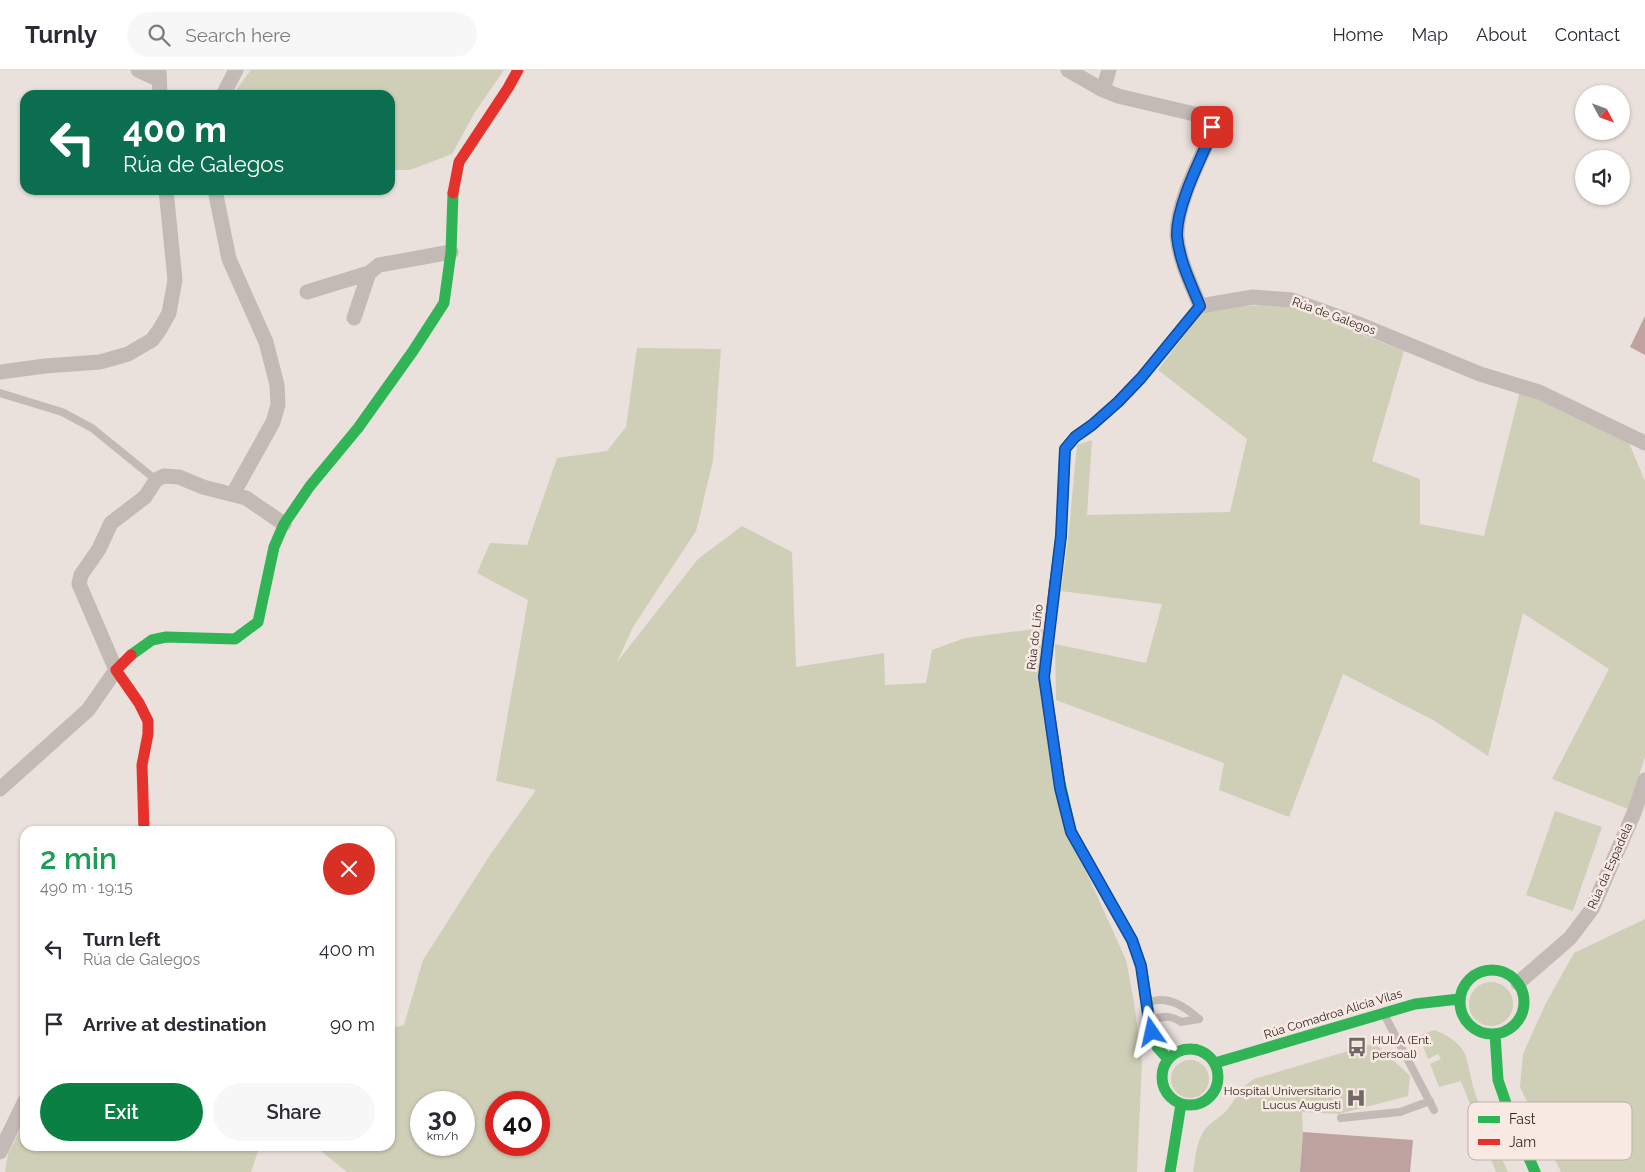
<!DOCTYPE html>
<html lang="en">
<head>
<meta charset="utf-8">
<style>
	:root { --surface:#fff; --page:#f7f7f7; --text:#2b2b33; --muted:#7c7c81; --line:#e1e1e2; --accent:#0b8043 }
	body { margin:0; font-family:Raleway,sans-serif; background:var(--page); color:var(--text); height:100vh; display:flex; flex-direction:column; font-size:19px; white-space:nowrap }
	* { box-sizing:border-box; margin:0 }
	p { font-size:16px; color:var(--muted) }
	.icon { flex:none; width:28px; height:28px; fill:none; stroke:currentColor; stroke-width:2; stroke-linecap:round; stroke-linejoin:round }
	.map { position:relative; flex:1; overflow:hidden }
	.drawer { position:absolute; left:20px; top:756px; width:375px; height:325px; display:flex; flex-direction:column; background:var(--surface); border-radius:15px; box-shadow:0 1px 4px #0004 }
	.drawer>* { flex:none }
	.guide { position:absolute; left:20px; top:20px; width:375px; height:105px; border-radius:15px; box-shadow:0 1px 4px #0004; background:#0b6e4f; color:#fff; overflow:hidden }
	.needle { width:32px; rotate:131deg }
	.controls { position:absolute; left:1575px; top:15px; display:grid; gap:10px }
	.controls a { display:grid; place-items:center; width:55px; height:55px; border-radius:50%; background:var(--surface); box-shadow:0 1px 4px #0004; font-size:25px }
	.speed { position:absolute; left:410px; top:1021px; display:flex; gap:10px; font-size:25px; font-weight:700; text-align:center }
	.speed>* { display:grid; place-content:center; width:65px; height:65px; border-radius:50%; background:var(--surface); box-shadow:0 1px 4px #0004; line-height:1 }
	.speed small { font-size:12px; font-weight:400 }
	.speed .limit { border:8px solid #d22; background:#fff; color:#111 }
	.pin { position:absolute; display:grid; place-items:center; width:42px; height:42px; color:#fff; margin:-21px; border-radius:10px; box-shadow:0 2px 8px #0006 }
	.me { position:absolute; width:55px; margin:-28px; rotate:349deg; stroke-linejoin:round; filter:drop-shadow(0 0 4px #0008) }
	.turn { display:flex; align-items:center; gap:18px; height:105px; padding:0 20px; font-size:22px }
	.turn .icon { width:65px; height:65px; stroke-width:2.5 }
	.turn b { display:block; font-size:35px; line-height:42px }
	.round { display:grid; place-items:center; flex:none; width:52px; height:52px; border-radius:26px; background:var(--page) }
	.head { display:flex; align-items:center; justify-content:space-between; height:85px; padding:0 20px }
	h1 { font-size:30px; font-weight:600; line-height:38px; color:#1e9e55 }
	.primary-button { display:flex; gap:10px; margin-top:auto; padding:10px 20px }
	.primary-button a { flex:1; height:58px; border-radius:30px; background:var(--accent); color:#fff; font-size:20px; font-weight:600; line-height:58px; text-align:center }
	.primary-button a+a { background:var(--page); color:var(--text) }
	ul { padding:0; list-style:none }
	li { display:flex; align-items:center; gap:15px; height:75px; padding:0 20px }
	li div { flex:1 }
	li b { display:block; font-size:19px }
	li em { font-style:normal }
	header { display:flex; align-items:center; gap:30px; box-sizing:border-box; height:70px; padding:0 25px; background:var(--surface); border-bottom:1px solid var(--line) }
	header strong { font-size:24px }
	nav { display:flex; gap:28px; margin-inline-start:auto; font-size:18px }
	.search { width:350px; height:45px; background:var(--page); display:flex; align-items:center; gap:12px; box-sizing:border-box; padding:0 18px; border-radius:28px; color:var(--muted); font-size:19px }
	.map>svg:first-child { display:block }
	.green { fill:#cfceb7; fill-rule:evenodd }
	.building { fill:#bda29f }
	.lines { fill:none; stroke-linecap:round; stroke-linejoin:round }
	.lane { stroke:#c3bab6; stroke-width:8 }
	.street { stroke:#c3bab6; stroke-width:15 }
	.fast { stroke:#30b455; stroke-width:11 }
	.jam { stroke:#e5322d; stroke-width:11 }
	.route-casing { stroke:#114b97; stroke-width:12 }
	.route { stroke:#1a73e8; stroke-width:9 }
	.labels { text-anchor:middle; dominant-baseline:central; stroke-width:5; stroke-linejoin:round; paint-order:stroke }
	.street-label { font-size:12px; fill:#332725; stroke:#f8eae3 }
	.poi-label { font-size:12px; fill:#332725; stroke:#f8eae3; text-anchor:start }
	.key { fill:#f8eae3; stroke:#bdb0aa; stroke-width:1 }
	.key-label { font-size:14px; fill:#332725 }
</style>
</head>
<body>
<header>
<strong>Turnly</strong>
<div class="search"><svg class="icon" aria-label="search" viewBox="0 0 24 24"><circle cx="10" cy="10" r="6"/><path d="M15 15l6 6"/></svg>Search here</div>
<nav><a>Home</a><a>Map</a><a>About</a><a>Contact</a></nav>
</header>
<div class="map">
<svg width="1645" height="1102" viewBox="0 0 1645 1102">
	<rect width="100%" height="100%" fill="#eae1dd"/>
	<path class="green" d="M251 0H504L475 42 452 84 410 100H390V25H232Z
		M1281 233 1404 281 1372 391 1420 409V454L1484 466 1520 321 1629 373 1645 411V687L1628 739 1552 709 1609 599 1523 543 1488 686 1433 650 1343 604 1289 747 1219 720 1224 693 1056 630 1055 574 1146 593 1162 534 1061 521 1068 470 1077 375 1092 370 1087 445 1230 442 1247 369 1158 300 1203 240Z
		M637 278 721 279 713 391 696 461 633 557 617 592 698 489 742 456 792 482 796 597 884 583 885 615 926 613 932 580 965 568 1042 558 1071 768 1126 890 1134 932 1142 991 1137 1102H347L322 1082 323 1076H390V964L393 958 404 955 423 890 490 785 536 720 496 711 528 530 477 503 490 473 527 475 557 388 607 381 626 357ZM421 1032H464V1075H421ZM496 1032H539V1075H496Z
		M1555 741 1602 757 1573 841 1526 825Z
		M1645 849V1102H1561L1520 1017 1523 984 1545 935 1574 883Z
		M1469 934a22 22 0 1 1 44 0a22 22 0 1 1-44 0Z
		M1434 960C1445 964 1458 971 1464 982 1469 992 1471 1012 1475 1023 1484 1051 1496 1076 1508 1102H1496L1461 1011 1439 1017 1430 994 1441 989 1438 984 1428 989 1419 966Z
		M1375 973 1410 1006 1408 1026 1339 1044 1302 1042 1303 1062 1300 1102H1193C1196 1086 1196 1067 1209 1055 1214 1050 1222 1046 1227 1040 1238 1027 1238 1019 1254 1009Z
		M1171 1009a19 19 0 1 1 38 0a19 19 0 1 1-38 0Z
		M25 1050V1076H262L258 1081 251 1102H5L8 1084Z"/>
	<path class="building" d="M1645 246V285L1630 277Z
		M1303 1062 1413 1070 1410 1102H1300Z"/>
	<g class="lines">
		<path class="lane" d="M0 323 62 342 92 358 156 410
			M1147 933C1150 932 1155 930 1159 930 1173 929 1189 940 1199 949
			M1384 944 1434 1040
			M1151 950C1163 946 1171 945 1181 952L1199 949
			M1341 1048 1400 1042 1430 1031"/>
		<path class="street" d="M138 0 159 10
			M159 0 160 25
			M1068 0 1101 19 1118 26 1203 46 1208 50 1212 57V63C1199 91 1176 135 1177 166 1179 190 1191 214 1200 236L1253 227 1292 230 1356 253 1480 304 1539 322 1645 373
			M1101 19 1105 13 1109 0
			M223 25 236 0
			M215 120 229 189 266 272 277 315 278 335 273 352 233 424
			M307 222 369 203 379 195 451 182
			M354 248 369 203
			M0 302 45 296 100 292 128 284 152 270 160 259 169 243 175 210 166 120
			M0 719 88 640 116 600 79 514 81 505 99 479 111 453 145 427 156 410 164 406 179 407 203 417 246 428 284 454
			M1518 913 1570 868 1592 839 1634 743 1645 710
			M0 1082 25 1031"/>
		<path class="fast" d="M1055 512 1061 466 1065 379 1075 367 1092 355 1118 332 1141 308 1200 236
			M131 585 152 570 166 567 235 569 258 552 274 477 284 454 310 416 358 358 413 281 444 233 451 182 453 123
			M1059 708 1071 762 1132 870 1141 896 1152 962 1157 977 1168 989
			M1460 932a32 32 0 1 1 64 0a32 32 0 1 1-64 0Z
			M1495 964 1498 1010 1508 1039 1535 1102
			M1162 1007a28 28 0 1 1 56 0a28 28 0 1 1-56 0Z
			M1215 993 1415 934 1459 929
			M1170 1102 1181 1034"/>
		<path class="jam" d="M453 123 459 92 508 18 518 0
			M1055 512 1044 607 1059 708
			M131 585 116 600 139 633 148 651V664L142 695 144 761"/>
	</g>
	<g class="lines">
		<defs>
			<path id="route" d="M1152 962 1149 951 1141 896 1132 870 1071 762 1060 718 1044 607 1061 466 1065 379 1075 367 1092 355 1118 332 1141 308 1200 236C1191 214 1179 190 1177 166 1176 137 1200 90 1212 63V57"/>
		</defs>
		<use href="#route" class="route-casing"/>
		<use href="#route" class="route"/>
	</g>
	<defs>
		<symbol id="bus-bare" viewBox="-9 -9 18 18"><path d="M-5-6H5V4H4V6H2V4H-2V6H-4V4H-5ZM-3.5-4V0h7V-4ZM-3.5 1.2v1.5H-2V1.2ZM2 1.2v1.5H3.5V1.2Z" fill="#736865" stroke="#f8eae3" stroke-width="2.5" paint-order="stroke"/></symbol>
		<symbol id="hospital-bare" viewBox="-9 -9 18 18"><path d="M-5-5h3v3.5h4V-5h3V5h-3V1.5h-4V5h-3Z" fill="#736865" stroke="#f8eae3" stroke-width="2.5" paint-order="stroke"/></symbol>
	</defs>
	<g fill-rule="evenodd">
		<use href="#bus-bare" x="1343" y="963" width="28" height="28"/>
		<use href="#hospital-bare" x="1342" y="1014" width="28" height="28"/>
	</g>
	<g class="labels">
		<g class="street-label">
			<text transform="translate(1334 246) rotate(20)">Rúa de Galegos</text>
			<text transform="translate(1035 567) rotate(-83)">Rúa do Liño</text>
			<text transform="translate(1610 796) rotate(-66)">Rúa da Espadela</text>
			<text transform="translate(1333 944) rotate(-17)">Rúa Comadroa Alicia Vilas</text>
		</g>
		<g class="poi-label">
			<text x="1372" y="970">HULA (Ent.<tspan x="1372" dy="14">persoal)</tspan></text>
			<text x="1341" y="1021" text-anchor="end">Hospital Universitario<tspan x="1341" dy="14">Lucus Augusti</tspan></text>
		</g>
	</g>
	<rect x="1468" y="1032" width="164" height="58" rx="8" class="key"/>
	<rect x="1478" y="1046" width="22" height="7" fill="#30b455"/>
	<rect x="1478" y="1069" width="22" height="6" fill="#e5322d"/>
	<g class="key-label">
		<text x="1509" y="1054">Fast</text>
		<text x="1509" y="1077">Jam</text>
	</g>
</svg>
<div class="controls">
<a><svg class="needle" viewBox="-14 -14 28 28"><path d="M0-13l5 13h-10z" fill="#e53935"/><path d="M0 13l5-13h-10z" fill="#7c7c81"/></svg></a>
<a><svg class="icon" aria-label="sound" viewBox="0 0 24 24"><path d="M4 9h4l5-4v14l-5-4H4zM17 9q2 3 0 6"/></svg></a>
</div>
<div class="speed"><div>30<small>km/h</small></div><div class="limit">40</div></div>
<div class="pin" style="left:1212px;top:57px;background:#d93025"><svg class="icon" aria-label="arrive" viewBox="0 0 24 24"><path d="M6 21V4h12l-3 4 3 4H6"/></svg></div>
<svg class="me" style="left:1152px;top:962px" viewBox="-20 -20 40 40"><path d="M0-17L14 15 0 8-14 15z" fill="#1a73e8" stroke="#fff" stroke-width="4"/></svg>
<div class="guide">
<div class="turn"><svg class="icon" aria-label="left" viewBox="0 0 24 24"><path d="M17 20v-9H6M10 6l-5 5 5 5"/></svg><div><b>400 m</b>Rúa de Galegos</div></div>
</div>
<section class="drawer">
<div class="head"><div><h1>2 min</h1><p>490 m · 19:15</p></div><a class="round" style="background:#d93025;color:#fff"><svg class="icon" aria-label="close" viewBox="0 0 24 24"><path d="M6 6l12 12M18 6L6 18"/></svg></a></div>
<ul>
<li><svg class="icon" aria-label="left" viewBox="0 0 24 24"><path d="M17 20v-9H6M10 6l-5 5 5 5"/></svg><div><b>Turn left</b><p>Rúa de Galegos</p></div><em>400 m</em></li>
<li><svg class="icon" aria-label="arrive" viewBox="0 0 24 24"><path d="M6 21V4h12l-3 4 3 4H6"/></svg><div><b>Arrive at destination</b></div><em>90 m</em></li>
</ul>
<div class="primary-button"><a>Exit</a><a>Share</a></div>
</section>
</div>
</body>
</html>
